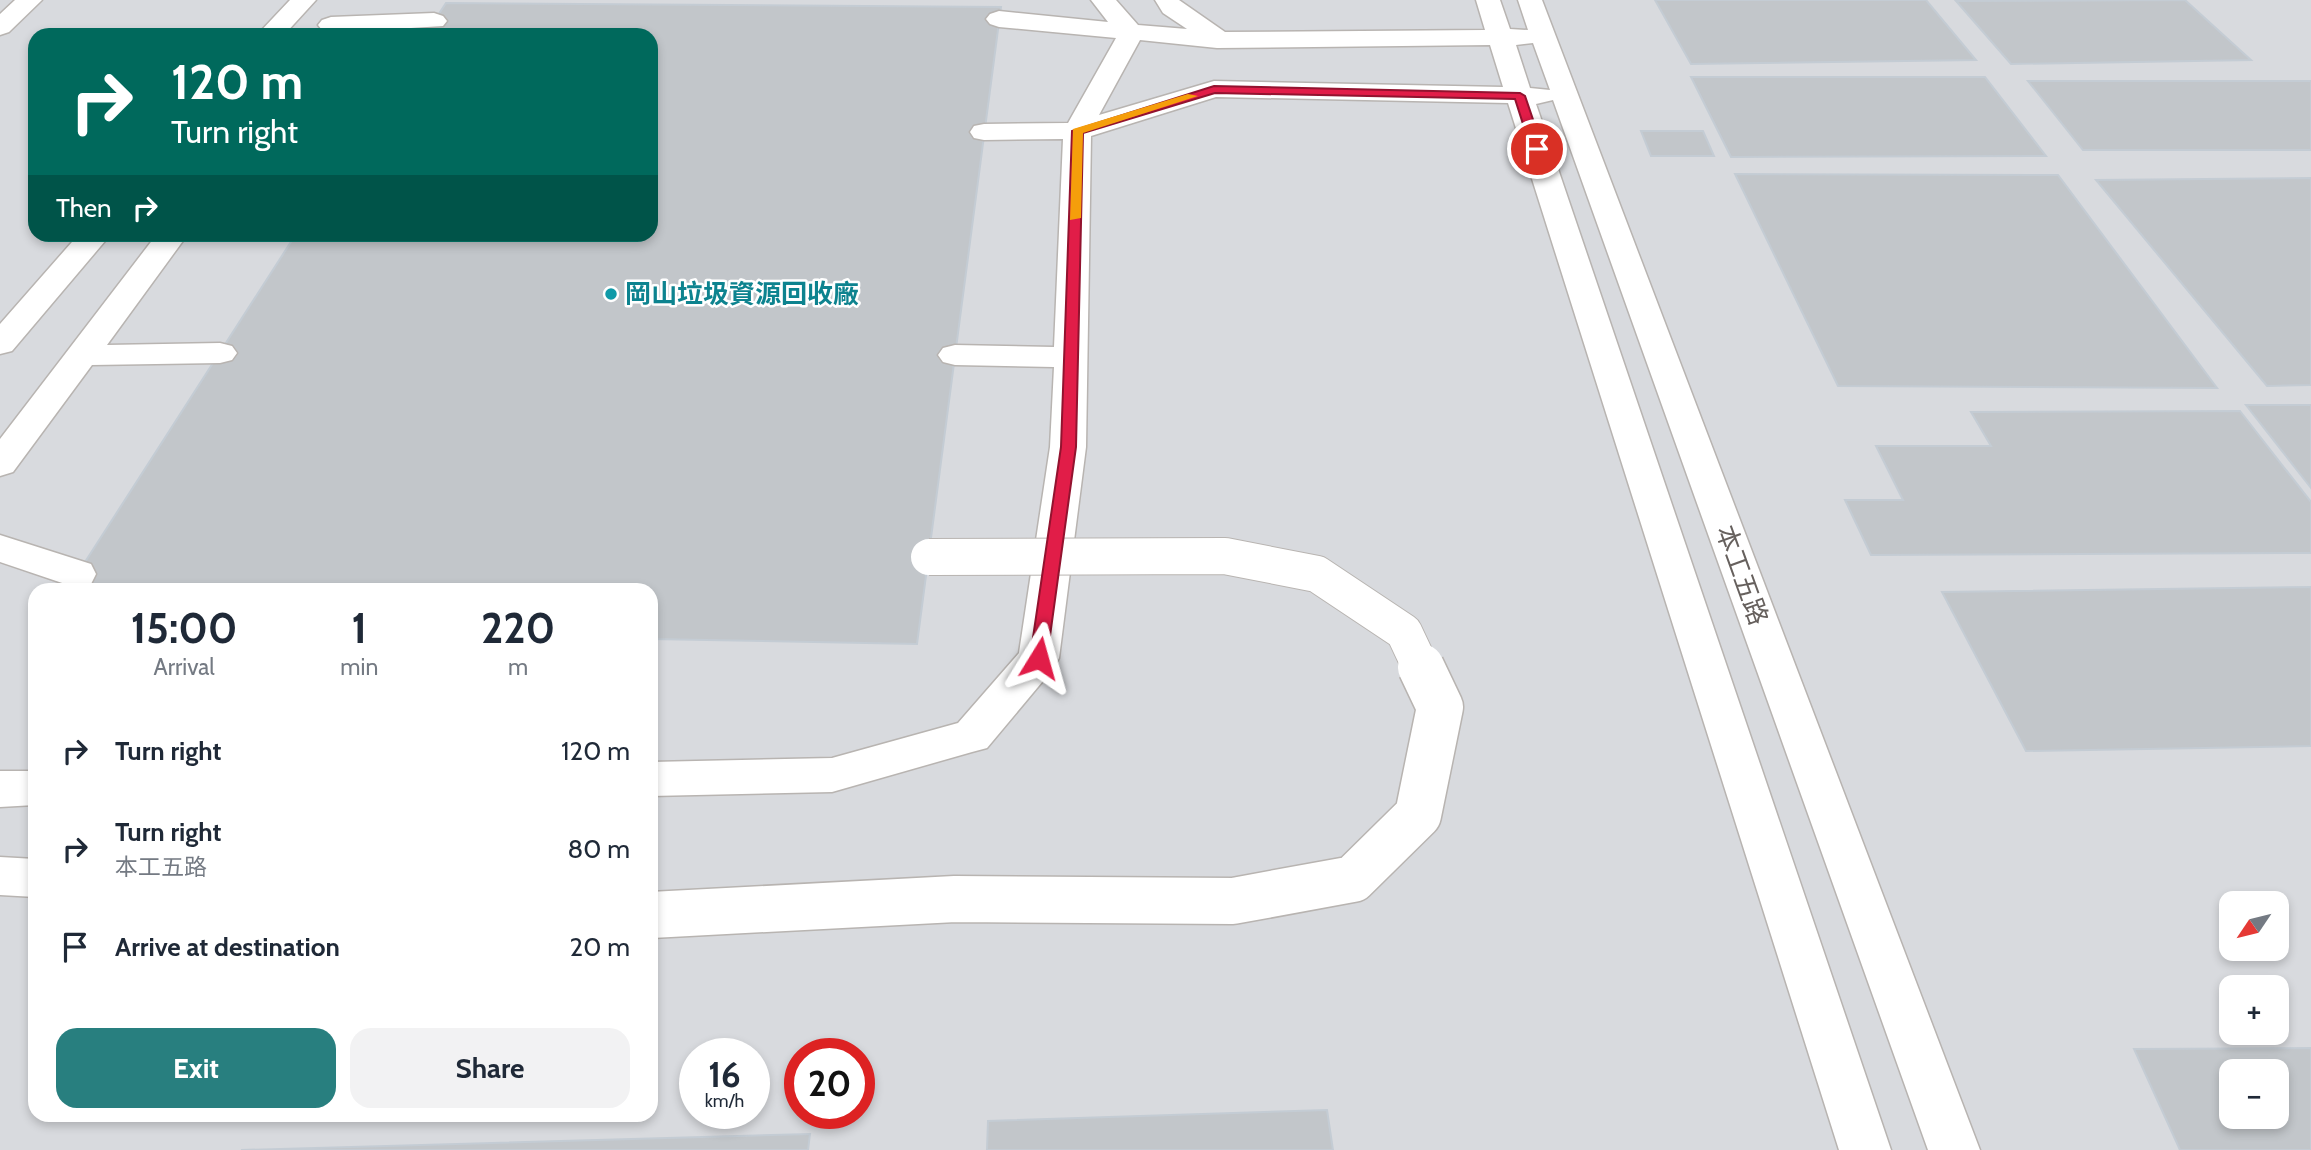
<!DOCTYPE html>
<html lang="en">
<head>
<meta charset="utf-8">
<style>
	:root { --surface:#fff; --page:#f2f2f3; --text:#1f2937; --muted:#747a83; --accent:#287f7f }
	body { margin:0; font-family:Cabin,"Noto Sans TC",sans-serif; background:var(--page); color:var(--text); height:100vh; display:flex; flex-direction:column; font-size:26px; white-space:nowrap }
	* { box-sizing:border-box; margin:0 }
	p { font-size:23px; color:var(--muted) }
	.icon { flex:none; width:38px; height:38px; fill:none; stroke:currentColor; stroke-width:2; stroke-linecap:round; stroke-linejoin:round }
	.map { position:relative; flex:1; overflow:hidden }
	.drawer { position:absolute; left:28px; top:583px; width:630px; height:539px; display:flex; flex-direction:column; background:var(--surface); border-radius:21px; box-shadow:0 4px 10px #0003 }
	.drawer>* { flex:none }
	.top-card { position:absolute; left:28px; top:28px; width:630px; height:214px; border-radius:21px; box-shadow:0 4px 10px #0003; background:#00695c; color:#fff; overflow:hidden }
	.needle { width:46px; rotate:235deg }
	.fabs { position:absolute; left:2219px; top:891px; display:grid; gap:14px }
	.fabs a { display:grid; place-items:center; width:70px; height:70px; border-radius:14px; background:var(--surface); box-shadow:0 4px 10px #0003; font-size:35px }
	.speed { position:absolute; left:679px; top:1038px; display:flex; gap:14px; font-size:35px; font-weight:700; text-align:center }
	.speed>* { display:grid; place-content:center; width:91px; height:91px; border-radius:50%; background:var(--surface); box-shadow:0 4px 10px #0003; line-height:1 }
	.speed small { font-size:18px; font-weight:400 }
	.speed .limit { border:10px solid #d22; background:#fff; color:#111 }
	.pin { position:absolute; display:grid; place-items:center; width:60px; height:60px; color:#fff; margin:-30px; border:4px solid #fff; border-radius:50%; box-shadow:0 2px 7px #0007 }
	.me { position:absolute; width:77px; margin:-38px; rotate:8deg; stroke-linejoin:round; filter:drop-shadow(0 0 5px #0008) }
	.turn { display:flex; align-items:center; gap:24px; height:147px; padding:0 28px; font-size:32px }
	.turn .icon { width:91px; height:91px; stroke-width:2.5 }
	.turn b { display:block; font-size:49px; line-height:60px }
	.then { display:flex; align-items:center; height:66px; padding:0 28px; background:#0003; gap:14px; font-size:26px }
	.eta { display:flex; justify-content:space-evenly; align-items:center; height:119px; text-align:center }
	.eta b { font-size:42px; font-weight:700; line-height:49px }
	.action { display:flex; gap:14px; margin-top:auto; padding:14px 28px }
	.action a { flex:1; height:80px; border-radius:21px; background:var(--accent); color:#fff; font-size:28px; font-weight:700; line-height:80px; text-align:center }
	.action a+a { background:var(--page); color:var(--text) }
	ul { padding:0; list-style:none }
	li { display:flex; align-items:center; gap:21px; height:98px; padding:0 28px }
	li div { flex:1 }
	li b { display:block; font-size:26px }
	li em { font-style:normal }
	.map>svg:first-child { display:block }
	.industrial { fill:#d8dade; fill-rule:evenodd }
	.building { fill:#c2c6ca; stroke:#c4ccd4; stroke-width:2; fill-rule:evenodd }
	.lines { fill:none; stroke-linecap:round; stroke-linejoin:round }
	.minor-casing { stroke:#b8b4b1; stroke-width:3 }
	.minor { fill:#fff; fill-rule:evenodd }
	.minor-bridge-far1-casing { stroke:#b8b4b1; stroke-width:38; stroke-linecap:butt }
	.minor-bridge-casing { stroke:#b8b4b1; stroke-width:49; stroke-linecap:butt }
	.minor-bridge-far1 { stroke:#fff; stroke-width:36 }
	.minor-bridge { stroke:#fff; stroke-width:46 }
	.route { fill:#e11d48; stroke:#92132f; stroke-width:2 }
	.slow { fill:#f59e0b }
	.culture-dot { fill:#0f9aa8; stroke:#fff; stroke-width:2.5 }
	.labels { text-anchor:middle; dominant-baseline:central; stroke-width:5; stroke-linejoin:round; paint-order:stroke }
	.culture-label { font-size:26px; font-weight:bold; fill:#0d838f; stroke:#fff; text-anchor:start }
	.street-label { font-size:26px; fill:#66605d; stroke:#fff }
</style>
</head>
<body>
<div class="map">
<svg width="2311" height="1150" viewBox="0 0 2311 1150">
	<rect width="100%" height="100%" fill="#e6e9ef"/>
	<path class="industrial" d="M0 0H2311V1150H0ZM35 35H651V234H35ZM35 590H651V1115H35ZM2231 903H2277V948H2231ZM2231 987H2277V1032H2231ZM695 1054H754V1113H695ZM800 1054H859V1113H800ZM2231 1071H2277V1116H2231Z"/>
	<path class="building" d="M1655 0H1926L1976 60 1691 64Z
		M2185 0 2251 60 2011 64 1956 1Z
		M446 3 1001 7 917 644 651 639V590H67L296 234H651V35H425Z
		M1691 77H1985L2046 156 1731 157Z
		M2028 81H2311V150H2083Z
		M1641 131H1703L1714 156H1651Z
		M1735 174 2058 175 2217 388 1838 386Z
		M2311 178V385L2267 386 2096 180Z
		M2246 405H2311V488Z
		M2240 411 2311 502V553L1871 555 1845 500H1903L1876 446H1991L1971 412Z
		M2311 587V746L2026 751 1942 592Z
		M2311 1048V1150H2180L2134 1049ZM2231 1071H2277V1116H2231Z
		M1327 1110 1333 1150H987L988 1121Z
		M810 1134 808 1150H241Z"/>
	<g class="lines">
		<defs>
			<path id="minor" d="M15 0H42L9 32 0 35V14Z
				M290 0H316L284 35H257Z
				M1091 0H1116L1138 25 1187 29 1163 13 1155 0H1179L1225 32 1485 30 1476 0H1500L1510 29 1528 30 1518 0H1542L1980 1150H1928L1553 100 1536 104 1891 1150H1839L1508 103 1216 97 1091 136 1086 447 1059 658 1053 669 987 748 972 752 832 792 651 796V762L832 758 958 723 1019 653 1050 447 1054 367 955 365 943 362 938 355 943 348 955 345 1054 347 1063 139 984 140 974 138 970 132 974 126 984 124 1068 123 1116 38 999 27 990 24 986 19 990 14 999 11 1108 22ZM1140 40 1217 48 1490 45 1503 87 1214 81 1099 115ZM1533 43 1550 90 1530 88 1516 45Z
				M434 13 443 16 447 21 443 26 331 33 322 30 318 25 322 20 331 17Z
				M79 234H111L12 351 0 354V324Z
				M157 234H188L107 345 220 343 232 346 237 353 232 360 220 363 92 365 13 472 0 476V439Z
				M0 535 91 564 96 574 91 584 77 588 0 562Z
				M0 771H35V805L0 807Z
				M0 857 35 859V897L0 895Z"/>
		</defs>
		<use href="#minor" class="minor-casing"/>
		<use href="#minor" class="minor"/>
		<defs>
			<path id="minor-bridge-far1" d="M929 557 1225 556 1317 574 1404 632 1421 668"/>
			<path id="minor-bridge" d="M651 915 955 899 1233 901 1353 879 1418 815 1440 707 1421 667"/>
		</defs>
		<use href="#minor-bridge-far1" class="minor-bridge-far1-casing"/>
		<use href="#minor-bridge" class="minor-bridge-casing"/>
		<use href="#minor-bridge-far1" class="minor-bridge-far1"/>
		<use href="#minor-bridge" class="minor-bridge"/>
	</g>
	<path class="route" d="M1214 86 1520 93 1525 96 1543 149 1537 152 1531 149 1515 99 1215 93 1083 133 1076 447 1047 658 1039 664 1033 663 1030 658 1061 447 1072 131Z"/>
	<path class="slow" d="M1188 94 1198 96 1083 133 1081 218 1070 220 1073 129Z"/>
	<circle class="culture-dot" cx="611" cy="294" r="7"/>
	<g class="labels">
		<g class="culture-label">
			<text x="625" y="294">岡山垃圾資源回收廠</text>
		</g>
		<g class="street-label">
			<text transform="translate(1742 575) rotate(70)">本工五路</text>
		</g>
	</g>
</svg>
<div class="fabs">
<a><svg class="needle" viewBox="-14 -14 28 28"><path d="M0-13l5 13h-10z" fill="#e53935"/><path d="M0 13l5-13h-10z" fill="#747a83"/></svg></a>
<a>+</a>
<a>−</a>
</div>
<div class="speed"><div>16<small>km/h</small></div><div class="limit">20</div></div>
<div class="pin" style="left:1537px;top:149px;background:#d93025"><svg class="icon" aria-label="arrive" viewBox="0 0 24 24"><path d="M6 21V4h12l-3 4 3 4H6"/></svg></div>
<svg class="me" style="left:1039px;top:658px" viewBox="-20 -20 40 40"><path d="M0-17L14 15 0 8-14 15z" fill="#e11d48" stroke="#fff" stroke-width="4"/></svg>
<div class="top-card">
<div class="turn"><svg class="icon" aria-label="right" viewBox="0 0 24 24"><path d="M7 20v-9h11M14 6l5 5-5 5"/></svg><div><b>120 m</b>Turn right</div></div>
<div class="then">Then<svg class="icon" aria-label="right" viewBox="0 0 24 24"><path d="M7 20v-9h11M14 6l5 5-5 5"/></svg></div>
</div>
<section class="drawer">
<div class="eta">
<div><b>15:00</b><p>Arrival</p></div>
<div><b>1</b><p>min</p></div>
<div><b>220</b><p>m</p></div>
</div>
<ul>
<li><svg class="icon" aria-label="right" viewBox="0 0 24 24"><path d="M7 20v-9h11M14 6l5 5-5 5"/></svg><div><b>Turn right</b></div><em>120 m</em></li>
<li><svg class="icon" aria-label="right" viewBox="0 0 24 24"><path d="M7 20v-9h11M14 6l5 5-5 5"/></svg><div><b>Turn right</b><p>本工五路</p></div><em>80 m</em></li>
<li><svg class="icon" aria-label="arrive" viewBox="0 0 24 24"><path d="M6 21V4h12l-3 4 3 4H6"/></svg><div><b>Arrive at destination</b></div><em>20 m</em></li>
</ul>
<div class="action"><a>Exit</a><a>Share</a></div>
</section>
</div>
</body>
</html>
